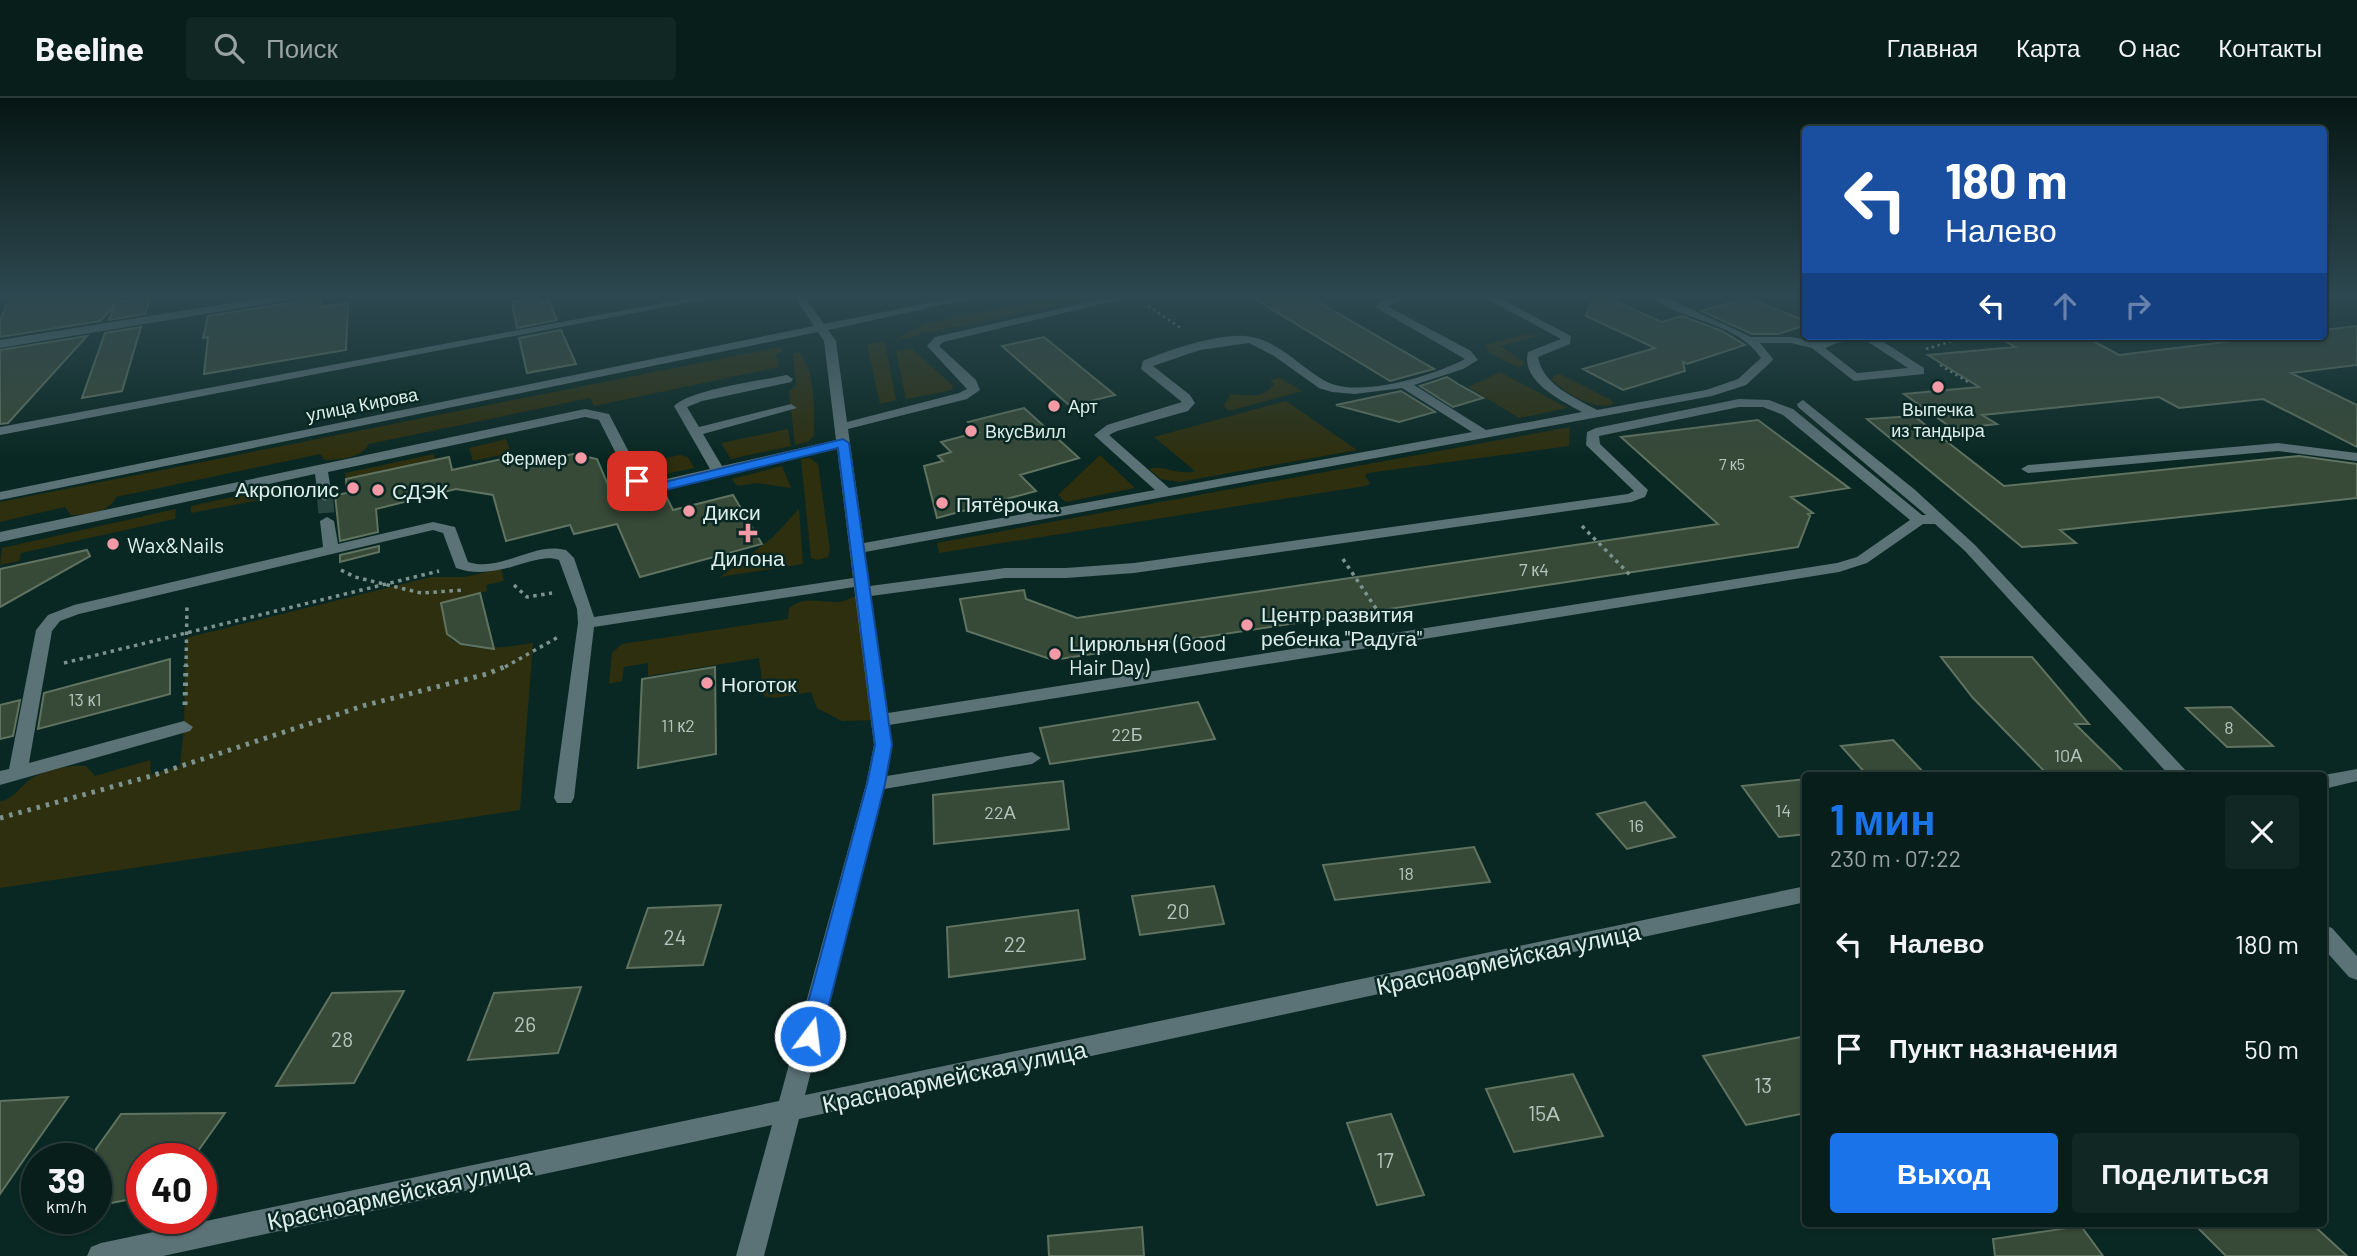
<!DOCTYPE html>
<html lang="ru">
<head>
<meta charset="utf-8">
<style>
	:root { --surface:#081e1a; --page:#112723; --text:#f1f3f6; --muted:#98a2a2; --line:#293c39; --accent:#1a73e8 }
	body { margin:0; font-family:Barlow,sans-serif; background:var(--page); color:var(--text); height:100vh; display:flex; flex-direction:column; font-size:26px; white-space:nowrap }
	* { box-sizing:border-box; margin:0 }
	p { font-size:23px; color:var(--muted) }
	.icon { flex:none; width:38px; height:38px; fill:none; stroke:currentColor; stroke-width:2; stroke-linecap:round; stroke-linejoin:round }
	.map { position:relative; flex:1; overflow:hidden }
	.sheet { position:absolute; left:1802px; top:674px; width:525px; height:455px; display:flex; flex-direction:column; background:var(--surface); border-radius:7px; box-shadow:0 2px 5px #0004,0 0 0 2px var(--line) }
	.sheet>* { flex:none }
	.hud { position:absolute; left:1802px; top:28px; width:525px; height:214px; border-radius:7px; box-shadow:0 2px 5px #0004,0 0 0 2px var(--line); background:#1a4fa0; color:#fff; overflow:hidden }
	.speed { position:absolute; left:21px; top:1045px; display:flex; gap:14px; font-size:35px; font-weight:700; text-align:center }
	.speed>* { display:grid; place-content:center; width:91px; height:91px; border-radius:50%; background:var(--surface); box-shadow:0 2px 5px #0004,0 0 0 2px var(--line); line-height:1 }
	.speed small { font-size:18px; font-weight:400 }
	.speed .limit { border:10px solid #d22; background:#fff; color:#111 }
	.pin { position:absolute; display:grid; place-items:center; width:60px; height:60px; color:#fff; margin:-30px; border-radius:14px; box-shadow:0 4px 10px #0006 }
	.me { position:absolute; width:77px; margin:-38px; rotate:15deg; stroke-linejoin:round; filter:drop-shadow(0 0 5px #0008) }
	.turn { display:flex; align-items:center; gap:24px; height:147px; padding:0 28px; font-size:32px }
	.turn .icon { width:91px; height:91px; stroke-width:2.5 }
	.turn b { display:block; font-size:49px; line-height:60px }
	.lanes { display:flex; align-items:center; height:66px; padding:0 28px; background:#0003; justify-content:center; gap:35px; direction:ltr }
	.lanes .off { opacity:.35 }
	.round { display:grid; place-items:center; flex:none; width:74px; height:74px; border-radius:7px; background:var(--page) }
	.summary { display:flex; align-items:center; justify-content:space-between; height:119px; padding:0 28px }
	h1 { font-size:42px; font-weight:700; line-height:52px; color:var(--accent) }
	.cta { display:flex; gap:14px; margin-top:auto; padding:14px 28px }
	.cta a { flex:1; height:80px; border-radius:7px; background:var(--accent); color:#fff; font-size:28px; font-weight:700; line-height:80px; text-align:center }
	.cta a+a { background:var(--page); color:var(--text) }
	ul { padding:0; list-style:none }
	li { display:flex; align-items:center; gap:21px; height:105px; padding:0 28px }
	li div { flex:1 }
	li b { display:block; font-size:26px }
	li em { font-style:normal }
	header { display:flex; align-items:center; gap:42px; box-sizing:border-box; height:98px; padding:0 35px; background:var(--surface); border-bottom:2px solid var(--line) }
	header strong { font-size:33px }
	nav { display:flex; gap:38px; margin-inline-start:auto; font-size:24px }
	.search { width:490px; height:63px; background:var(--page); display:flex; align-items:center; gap:18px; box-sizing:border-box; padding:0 24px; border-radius:7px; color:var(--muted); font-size:26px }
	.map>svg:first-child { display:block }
	.green { fill:#2e2f0e }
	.building { fill:#374937; stroke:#607360; stroke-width:2 }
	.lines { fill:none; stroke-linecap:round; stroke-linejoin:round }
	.minor-tunnel { stroke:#2a4641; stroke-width:16; stroke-dasharray:16 8; stroke-linecap:butt }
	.path-far2 { stroke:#7c938f; stroke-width:2.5; stroke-dasharray:2.5 3.5; stroke-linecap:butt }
	.path-far1 { stroke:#7c938f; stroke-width:3.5; stroke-dasharray:3.5 4.5; stroke-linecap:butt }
	.path { stroke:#7c938f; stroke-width:5; stroke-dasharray:3.5 6; stroke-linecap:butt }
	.minor { fill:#5b7277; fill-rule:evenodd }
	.route { fill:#1a73e8; stroke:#114b97; stroke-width:2 }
	.poi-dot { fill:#f49aa7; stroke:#0a2823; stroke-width:2.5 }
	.labels { text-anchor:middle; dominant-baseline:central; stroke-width:5; stroke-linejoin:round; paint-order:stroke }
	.far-number-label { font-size:16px; fill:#b4c5bd }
	.far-street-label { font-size:18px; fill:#ddeeea; stroke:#0a2823 }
	.far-poi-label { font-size:18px; fill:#ddeeea; stroke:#0a2823; text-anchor:start }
	.number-label { font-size:18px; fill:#b4c5bd }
	.poi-label { font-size:21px; fill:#ddeeea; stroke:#0a2823; text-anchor:start }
	.near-number-label { font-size:21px; fill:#b4c5bd }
	.near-street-label { font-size:24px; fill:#ddeeea; stroke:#0a2823 }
</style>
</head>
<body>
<header>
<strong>Beeline</strong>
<div class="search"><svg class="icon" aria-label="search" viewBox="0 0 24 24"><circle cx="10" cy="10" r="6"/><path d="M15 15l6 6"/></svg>Поиск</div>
<nav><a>Главная</a><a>Карта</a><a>О нас</a><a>Контакты</a></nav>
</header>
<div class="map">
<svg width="2357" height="1158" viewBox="0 0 2357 1158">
	<rect width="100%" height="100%" fill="#0a2823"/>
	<path class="green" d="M1057 198H1101L933 234 921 233 919 238 895 242 924 226Z
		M1526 236 1538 238 1501 248 1525 265 1519 270 1490 255 1485 247Z
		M885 244 896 302 880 306 867 246Z
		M775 250 782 251V254L776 256 779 269 594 308 590 300 369 346C362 360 339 362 325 362L320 356 116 399C109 415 87 417 71 417L65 409 0 424V404Z
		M912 251 952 287 953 292 906 301 896 253Z
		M800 254C816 276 814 310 814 337L808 344 795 347 789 293 796 287 793 256Z
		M1500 274 1568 310 1519 320 1468 289Z
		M1560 276 1611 302 1614 306C1593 313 1568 296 1552 282L1554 277Z
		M1280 280 1302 293 1229 313 1224 308 1230 296C1247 298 1263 301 1274 286L1270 282Z
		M1286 303 1357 352 1180 384 1161 381 1149 371C1164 366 1180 379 1195 373L1154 339Z
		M1570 329 1569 348 1368 375 1365 377 1370 386 1365 388 939 455 937 445Z
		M788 331 791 348 731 361 721 345Z
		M506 341 511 355 473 363 469 350Z
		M434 356 435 362 346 381 345 375Z
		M680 357 688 359 694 370 656 378 648 376 642 368 648 364Z
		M1100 357 1135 390 1066 404 1058 397Z
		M810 360 818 366 830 452 828 459 818 462 811 460 801 361Z
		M782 368 791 390 757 385 737 388 732 381Z
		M289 387 300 388 303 394 191 415V408Z
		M176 411 175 421 21 455 19 463 0 467 2 450Z
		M799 411 803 466 720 479 772 440Z
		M501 471 504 483 486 487 487 493 441 505C443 515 443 529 448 537 460 558 513 548 533 545L520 712 0 790V704C13 700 17 693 27 684 39 673 69 666 86 668L95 678 150 662 151 677 180 668 184 629 186 540 431 479H464Z
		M865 494 882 622 842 623 817 610 811 594 774 600 764 598 759 560 648 578V565L624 569 622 583 609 586 612 555 622 546 788 521 789 510C805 497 821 505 838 504 846 503 857 497 865 494Z"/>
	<path class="building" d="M11 198H123L118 204 151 199 145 216 109 222 114 208 100 223 0 239V222Z
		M302 198H320L321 209 348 205 346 252 204 276 208 239 203 240 208 218 295 204Z
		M1250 198H1308L1434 271 1390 283Z
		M1595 198H1604L1661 224 1682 218 1722 233 1745 247 1687 266 1683 264 1685 273 1623 292 1583 271 1655 250 1586 218Z
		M539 200 541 205 549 203 557 222 517 230 512 204Z
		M1748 200 1806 223V227L1778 236H1752L1701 213Z
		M2357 228V267L2291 275 2357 307V349L2263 301 2179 310 2159 299 1982 317 1997 326 1953 331 1904 296 1979 289 1928 257 2015 249 1997 238H2084L2119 257 2274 238H2324V232Z
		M141 229 122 293 82 300 105 235Z
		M561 232 576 266 527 275 519 240Z
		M87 238 8 325 0 326V252Z
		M1044 239 1115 297 1070 308 1002 248Z
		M1447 279 1458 286 1483 300 1453 309 1420 288Z
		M1401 293 1435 314 1399 324 1336 307Z
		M1024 310 1079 360 1020 377 1036 393 937 420 924 368 943 363 938 358 951 354 941 344 979 334 968 324Z
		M1914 318 2004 388 2299 358 2357 366V400L2060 432 2076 445 2022 449 1867 321Z
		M1758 322 1849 390 1791 399 1813 415 1808 416 1810 418 1798 449 1053 562 967 533 960 501 1024 492 1026 501 1077 520 1718 426 1621 339Z
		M573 356 597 361 617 408 665 396 673 412 733 397 762 446 640 479 617 426 574 436 570 427 506 443 493 397 456 391 376 411 378 434 340 443 335 397 347 395 346 381 449 359 452 372 516 358 545 362Z
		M379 448V454L340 464V457Z
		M87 452 90 458 0 509V471Z
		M480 495 494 551 461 546 447 536 441 505Z
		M1941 559H2032L2089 626H2075L2124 674 2048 677 1973 600Z
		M170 561V596L38 631 44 595Z
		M715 569 716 656 638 670 642 581Z
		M20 602 13 638 0 641V607Z
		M1198 604 1215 641 1050 666 1040 630Z
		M2231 609 2273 648 2227 649 2186 610Z
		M1893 642 1926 677H1867L1841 648Z
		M1806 681V736L1779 739 1742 688Z
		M1063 683 1069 731 934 746 933 697Z
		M1645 704 1675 739 1627 751 1597 716Z
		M1474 749 1490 784 1335 802 1323 767Z
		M1214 788 1224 826 1140 837 1132 798Z
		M721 807 703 867 627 870 648 810Z
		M1078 812 1085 861 949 879 947 829Z
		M581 889 558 955 468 962 494 895Z
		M404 893 354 985 276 988 332 895Z
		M1806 938V1015L1746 1027 1703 958Z
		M1573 976 1603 1038 1514 1054 1486 991Z
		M68 999 25 1060 0 1096V1003Z
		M225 1015 193 1060H142V1099L96 1108V1051L121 1016Z
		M1391 1016 1424 1097 1377 1107 1347 1025Z
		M2193 1125H2311L2347 1158H2226Z
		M2081 1128 2103 1158H1995L1993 1141Z
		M1142 1129 1144 1158H1049L1048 1138Z"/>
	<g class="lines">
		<path class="minor-tunnel" d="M325 399 327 423"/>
		<path class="path-far2" d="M1148 208 1181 230
			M1926 251 1969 238
			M1940 267 1968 284"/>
		<path class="path-far1" d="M1582 428 1632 479
			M1343 461 1383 521
			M341 472 355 479 421 495 465 492
			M514 487 527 499 552 495
			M64 565 439 473
			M186 569 187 507
			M505 569 560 538"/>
		<path class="path" d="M185 607 186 567
			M0 720 151 678 366 607 487 576 509 567"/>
		<path class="minor" d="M275 198H300L295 201 0 250V242Z
			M700 198H722L0 337V329Z
			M794 198H804L824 226 962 198H983L828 232 836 243 847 324 959 295 967 291 927 248 935 239 1115 198H1135L943 244 939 248 976 282 980 292 967 301 848 331 864 445 1155 392 1094 337 1107 327 1182 304 1141 271 1143 263C1169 252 1223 233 1252 239 1281 245 1300 269 1325 283 1358 301 1433 278 1465 261L1375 209C1385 197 1399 198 1413 198L1387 208 1471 253 1478 262 1463 271 1414 287 1486 332 1582 314C1562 303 1520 283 1528 254L1561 241 1482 198H1495L1571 238 1570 246 1538 259C1543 287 1574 299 1597 312L1706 292 1738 281 1761 260C1737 223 1680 223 1649 198H1663L1751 239H1791L1818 244 1837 238H1885L1879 241 1924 270V276L1854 283 1812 250 1791 245H1760L1773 261 1771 264 1746 287 1712 298 865 454 870 488 1005 470H1066L1134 465 1628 396 1634 393 1586 347 1587 334 1596 330 1739 301 1769 302 1793 311 1922 417H1926L1798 309 1797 306 1803 302 1914 391 1975 447 2190 677H2169L1965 453 1935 426H1923L1867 465 1839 474 889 627 892 647 887 678 1032 654 1041 660 1032 666 884 691 805 997 1806 788V804L799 1021 764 1158H736L772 1027 163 1158H87L91 1149 101 1145 779 1003 866 686 874 647 854 489 594 529 574 700 571 705H557L554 700 578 525 577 511 559 462C534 453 498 485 456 470L443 435 433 432 79 516 60 523 52 533 29 665 184 623 193 629 190 633 0 687V673L9 671 36 532 48 517 74 507 323 449 320 423 327 419 334 423 338 446 433 424 455 429 468 464C501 475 533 443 566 452L574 460 594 519 853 480 837 350 646 394 630 383 599 322 585 319 328 374 332 399 325 403 318 399 315 376 0 444V434L585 311 609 316 643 381 649 385 710 371 674 308C692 291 760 283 787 277L793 281 791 284 702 303 687 309 699 329 791 306 797 310 703 336 722 368 836 342 824 243 818 234 0 402V394L814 228ZM1865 242 1908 270 1857 275 1825 250 1837 245ZM1249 245 1274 258 1319 290 1332 294 1355 296 1402 290 1472 334 1169 390 1109 337 1117 333 1188 313 1195 305 1190 297 1153 268 1200 252ZM1739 309H1763L1783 317 1910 422 1857 459 1837 465 888 615 871 498 1005 480H1066L1134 475 1631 404 1645 399 1648 392 1600 346 1599 338Z
			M2278 345 2357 355V363L2278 353 2028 375 2021 371 2028 367Z
			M2357 671V683L2324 691V677Z
			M2324 827 2332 830 2357 858V882L2349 879 2324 851Z"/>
	</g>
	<linearGradient id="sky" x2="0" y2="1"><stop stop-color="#061613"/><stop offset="0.55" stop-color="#2d4850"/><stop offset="1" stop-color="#2d4850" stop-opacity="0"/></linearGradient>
	<rect width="2357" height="360" fill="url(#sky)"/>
	<path class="route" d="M843 341 849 345 892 647 885 686 821 938 817 944 810 947 802 944 799 938 867 686 875 647 838 350 665 392 642 393 631 383 637 379 649 386 665 384Z"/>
	<g class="poi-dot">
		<circle cx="1938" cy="289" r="7"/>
		<circle cx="1054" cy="308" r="7"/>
		<circle cx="971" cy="333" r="7"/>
		<circle cx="581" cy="360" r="7"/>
		<circle cx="353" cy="390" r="7"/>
		<circle cx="378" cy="392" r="7"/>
		<circle cx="942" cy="405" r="7"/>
		<circle cx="689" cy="413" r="7"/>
		<path d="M744.5 424.5h7v7h7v7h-7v7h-7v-7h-7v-7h7z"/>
		<circle cx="113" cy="446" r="7"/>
		<circle cx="1247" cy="527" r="7"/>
		<circle cx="1055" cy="556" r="7"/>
		<circle cx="707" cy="585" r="7"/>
	</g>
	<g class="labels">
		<g class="far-number-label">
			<text x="1732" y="365">7 к5</text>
		</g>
		<g class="far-street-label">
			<text transform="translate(362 306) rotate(-11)">улица Кирова</text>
		</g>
		<g class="far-poi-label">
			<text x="1068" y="308">Арт</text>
			<text x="1938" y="311" text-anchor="middle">Выпечка<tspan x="1938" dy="21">из тандыра</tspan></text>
			<text x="985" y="333">ВкусВилл</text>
			<text x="567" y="360" text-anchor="end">Фермер</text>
		</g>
		<g class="number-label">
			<text x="1534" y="471">7 к4</text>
			<text x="85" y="601">13 к1</text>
			<text x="678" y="627">11 к2</text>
			<text x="2229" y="629">8</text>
			<text x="1127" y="636">22Б</text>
			<text x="2068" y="657">10А</text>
			<text x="1783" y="712">14</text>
			<text x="1000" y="714">22А</text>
			<text x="1636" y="727">16</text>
			<text x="1406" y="775">18</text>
		</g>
		<g class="poi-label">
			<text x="339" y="390" text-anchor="end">Акрополис</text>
			<text x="392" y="392">СДЭК</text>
			<text x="956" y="405">Пятёрочка</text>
			<text x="703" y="413">Дикси</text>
			<text x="127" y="446">Wax&amp;Nails</text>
			<text x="748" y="459" text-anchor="middle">Дилона</text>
			<text x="1261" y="515">Центр развития<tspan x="1261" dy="24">ребенка "Радуга"</tspan></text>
			<text x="1069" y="544">Цирюльня (Good<tspan x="1069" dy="24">Hair Day)</tspan></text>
			<text x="721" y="585">Ноготок</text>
		</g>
		<g class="near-number-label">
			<text x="1178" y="812">20</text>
			<text x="675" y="838">24</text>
			<text x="1015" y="845">22</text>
			<text x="525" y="925">26</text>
			<text x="342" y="940">28</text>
			<text x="1763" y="986">13</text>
			<text x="1544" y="1014">15А</text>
			<text x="1385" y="1061">17</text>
		</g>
		<g class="near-street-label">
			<text transform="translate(1508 860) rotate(-12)">Красноармейская улица</text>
			<text transform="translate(954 978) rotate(-12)">Красноармейская улица</text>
			<text transform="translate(399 1095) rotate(-12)">Красноармейская улица</text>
		</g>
	</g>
</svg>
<div class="speed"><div>39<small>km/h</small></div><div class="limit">40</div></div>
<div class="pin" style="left:637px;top:383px;background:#d93025"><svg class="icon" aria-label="arrive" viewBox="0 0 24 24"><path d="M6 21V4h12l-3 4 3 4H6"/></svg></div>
<svg class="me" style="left:810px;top:938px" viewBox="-20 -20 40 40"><circle r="17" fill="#1a73e8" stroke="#fff" stroke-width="3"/><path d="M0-11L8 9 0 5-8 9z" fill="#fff"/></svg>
<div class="hud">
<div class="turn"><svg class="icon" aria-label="left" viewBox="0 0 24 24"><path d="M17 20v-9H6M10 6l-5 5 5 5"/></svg><div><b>180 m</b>Налево</div></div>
<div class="lanes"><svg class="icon" aria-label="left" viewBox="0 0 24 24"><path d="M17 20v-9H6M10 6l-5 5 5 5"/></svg><svg class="icon off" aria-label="ahead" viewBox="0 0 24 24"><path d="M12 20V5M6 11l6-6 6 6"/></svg><svg class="icon off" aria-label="right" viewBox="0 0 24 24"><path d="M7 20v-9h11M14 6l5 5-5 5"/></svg></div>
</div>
<section class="sheet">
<div class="summary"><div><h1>1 мин</h1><p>230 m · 07:22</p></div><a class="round"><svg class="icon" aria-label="close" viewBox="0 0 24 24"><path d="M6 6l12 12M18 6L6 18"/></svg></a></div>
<ul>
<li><svg class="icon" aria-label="left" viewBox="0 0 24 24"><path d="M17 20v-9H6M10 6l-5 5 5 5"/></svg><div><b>Налево</b></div><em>180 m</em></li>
<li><svg class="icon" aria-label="arrive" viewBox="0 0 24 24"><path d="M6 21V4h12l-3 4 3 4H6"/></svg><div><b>Пункт назначения</b></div><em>50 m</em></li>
</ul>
<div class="cta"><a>Выход</a><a>Поделиться</a></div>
</section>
</div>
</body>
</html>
